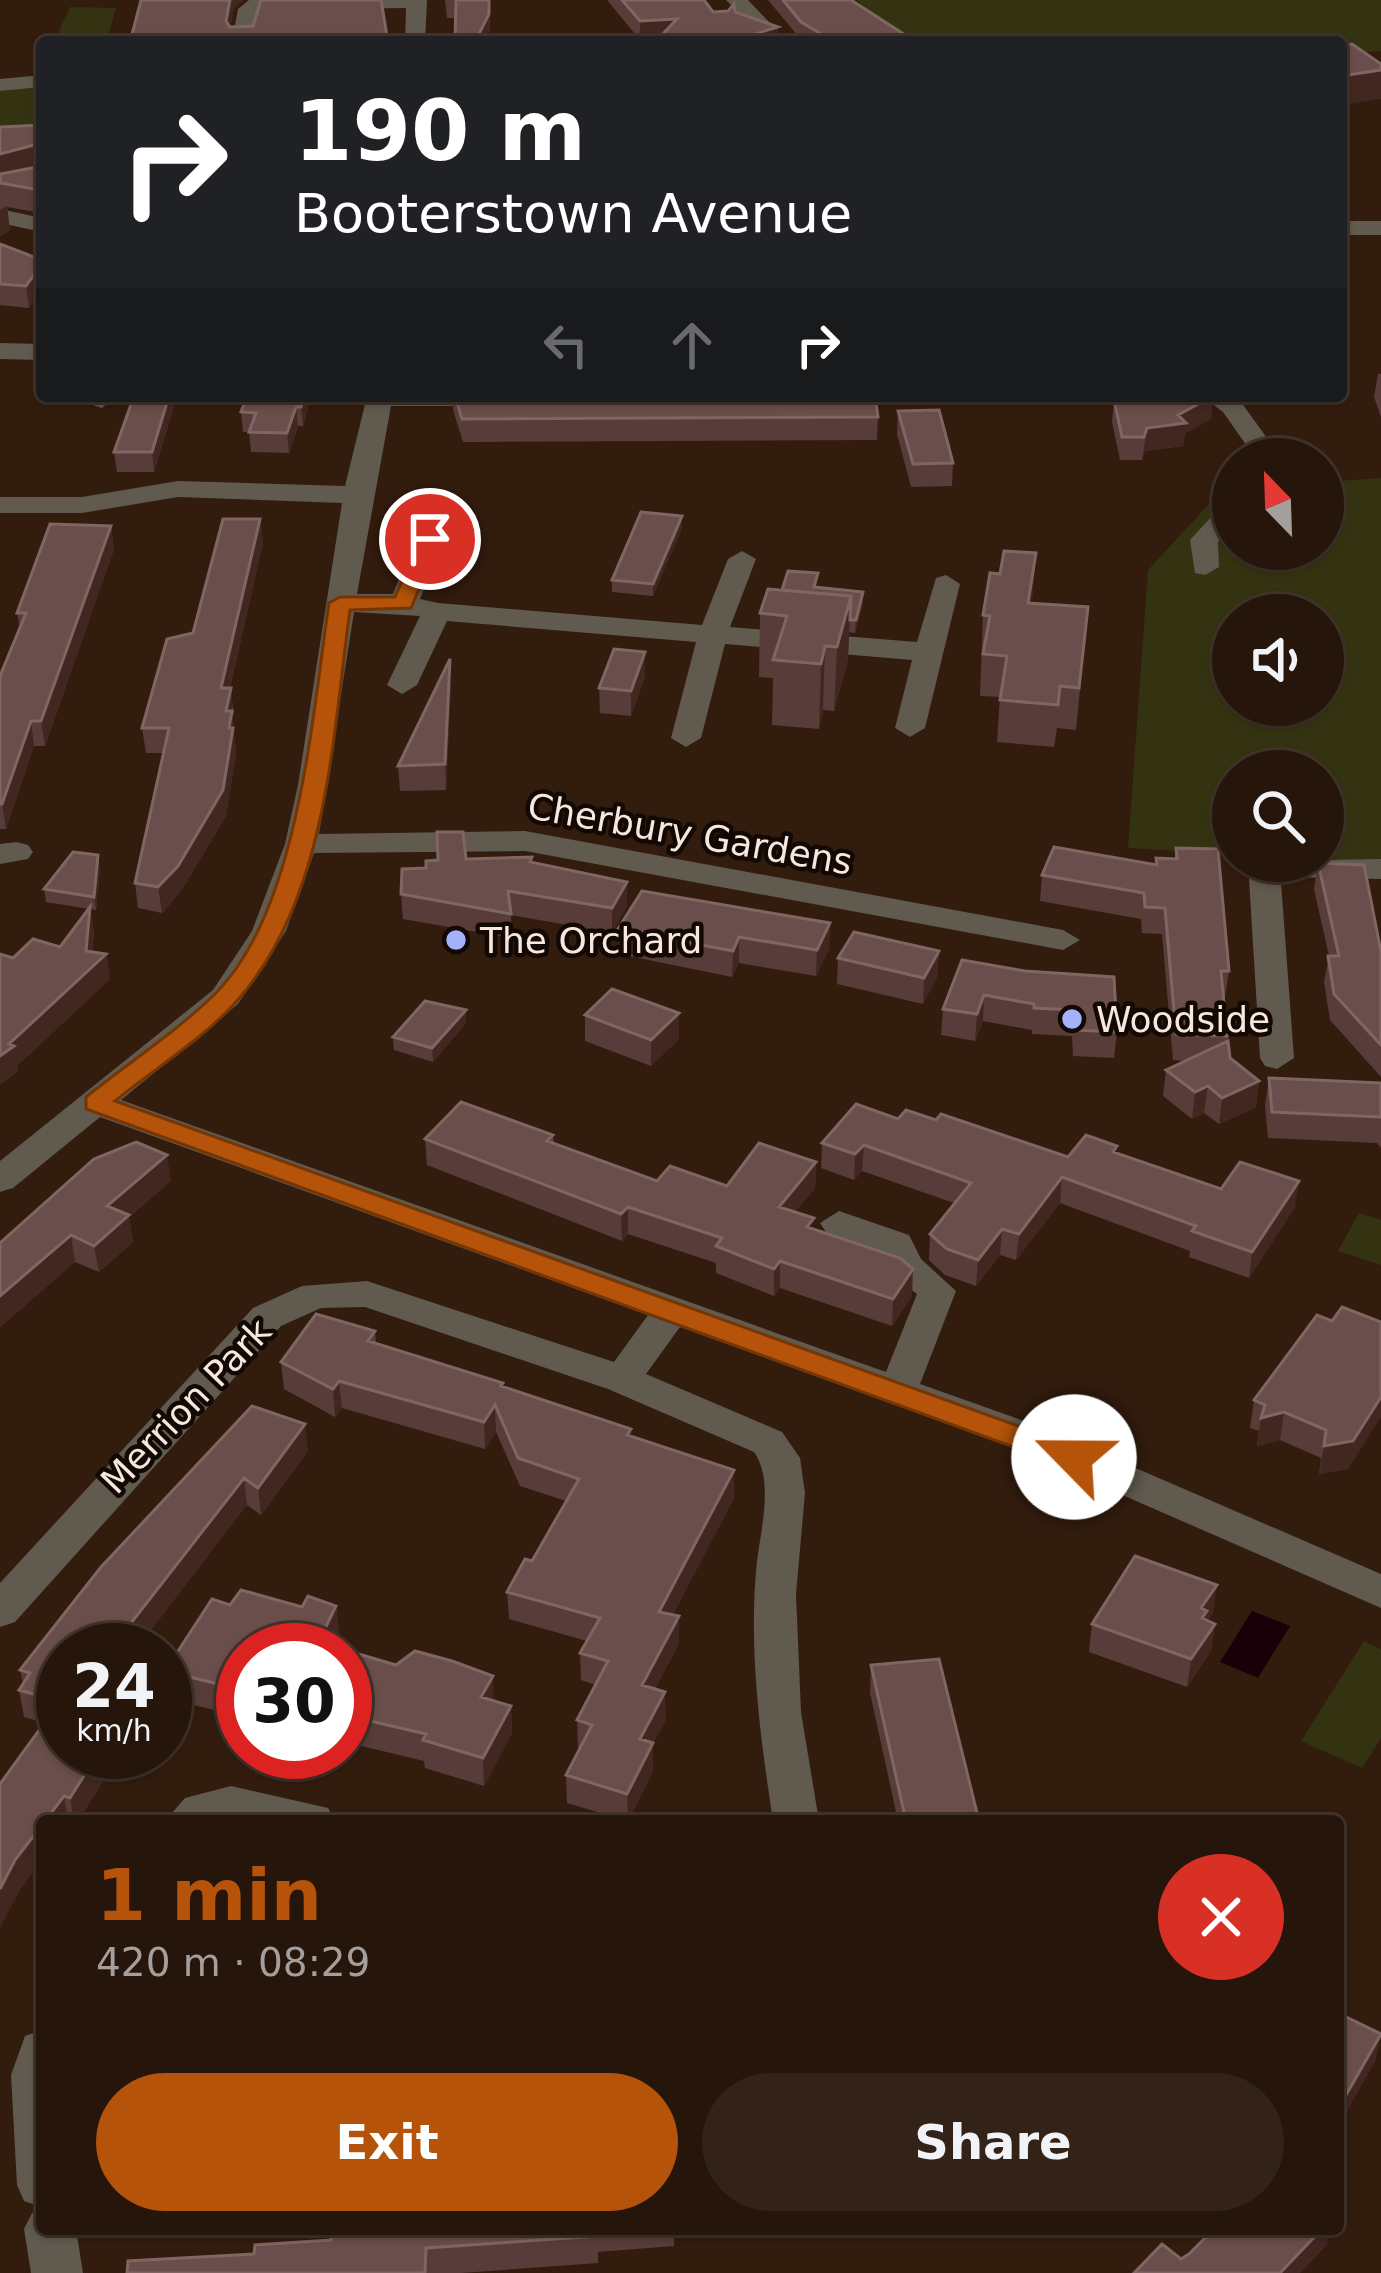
<!DOCTYPE html>
<html lang="en">
<head>
<meta charset="utf-8">
<style>
	:root { --surface:#26150a; --page:#322218; --text:#f1f3f6; --muted:#a49f9c; --line:#42342b; --accent:#b45309 }
	body { margin:0; font-family:"DejaVu Sans",sans-serif; background:var(--page); color:var(--text); height:100vh; display:flex; flex-direction:column; font-size:45px; white-space:nowrap }
	* { box-sizing:border-box; margin:0 }
	p { font-size:39px; color:var(--muted) }
	.icon { flex:none; width:66px; height:66px; fill:none; stroke:currentColor; stroke-width:2; stroke-linecap:round; stroke-linejoin:round }
	.map { position:relative; flex:1; overflow:hidden }
	.details { position:absolute; left:36px; top:1815px; width:1308px; height:420px; display:flex; flex-direction:column; background:var(--surface); border-radius:12px; box-shadow:0 3px 9px #0004,0 0 0 3px var(--line) }
	.details>* { flex:none }
	.top-card { position:absolute; left:36px; top:36px; width:1311px; height:366px; border-radius:12px; box-shadow:0 3px 9px #0004,0 0 0 3px var(--line); background:#202124; color:#fff; overflow:hidden }
	.needle { width:78px; rotate:337deg }
	.fabs { position:absolute; left:1212px; top:438px; display:grid; gap:24px }
	.fabs a { display:grid; place-items:center; width:132px; height:132px; border-radius:50%; background:var(--surface); box-shadow:0 3px 9px #0004,0 0 0 3px var(--line); font-size:60px }
	.speed { position:absolute; left:36px; top:1623px; display:flex; gap:24px; font-size:60px; font-weight:700; text-align:center }
	.speed>* { display:grid; place-content:center; width:156px; height:156px; border-radius:50%; background:var(--surface); box-shadow:0 3px 9px #0004,0 0 0 3px var(--line); line-height:1 }
	.speed small { font-size:30px; font-weight:400 }
	.speed .limit { border:18px solid #d22; background:#fff; color:#111 }
	.pin { position:absolute; display:grid; place-items:center; width:102px; height:102px; color:#fff; margin:-51px; border:6px solid #fff; border-radius:50%; box-shadow:0 3px 12px #0007 }
	.me { position:absolute; width:132px; margin:-66px; rotate:293deg; stroke-linejoin:round; filter:drop-shadow(0 0 9px #0008) }
	.turn { display:flex; align-items:center; gap:42px; height:252px; padding:0 60px; font-size:54px }
	.turn .icon { width:156px; height:156px; stroke-width:2.5 }
	.turn b { display:block; font-size:84px; line-height:102px }
	.lanes { display:flex; align-items:center; height:114px; padding:0 60px; background:#0003; justify-content:center; gap:60px; direction:ltr }
	.lanes .off { opacity:.35 }
	.round { display:grid; place-items:center; flex:none; width:126px; height:126px; border-radius:63px; background:var(--page) }
	.summary { display:flex; align-items:center; justify-content:space-between; height:204px; padding:0 60px }
	h1 { font-size:72px; font-weight:700; line-height:90px; color:var(--accent) }
	.cta { display:flex; gap:24px; margin-top:auto; padding:24px 60px }
	.cta a { flex:1; height:138px; border-radius:72px; background:var(--accent); color:#fff; font-size:48px; font-weight:700; line-height:138px; text-align:center }
	.cta a+a { background:var(--page); color:var(--text) }
	.map>svg:first-child { display:block }
	.green { fill:#343311; fill-rule:evenodd }
	.water { fill:#190008 }
	.lines { fill:none; stroke-linecap:round; stroke-linejoin:round }
	.minor { fill:#615a4f; fill-rule:evenodd }
	.wall { fill:#583c39 }
	.shaded-wall { fill:#422721 }
	.building { fill:#694e4b; stroke:#7f6662; stroke-width:3 }
	.route { fill:#b45309; stroke:#753606; stroke-width:3 }
	.poi-dot { fill:#a4b2fc; stroke:#130904; stroke-width:4.5 }
	.labels { text-anchor:middle; dominant-baseline:central; stroke-width:9; stroke-linejoin:round; paint-order:stroke }
	.street-label { font-size:36px; fill:#f7e7de; stroke:#130904 }
	.poi-label { font-size:36px; fill:#f7e7de; stroke:#130904; text-anchor:start }
</style>
</head>
<body>
<div class="map">
<svg width="1381" height="2273" viewBox="0 0 1381 2273">
	<rect width="100%" height="100%" fill="#321c0e"/>
	<path class="green" d="M857 0H1381V51L1341 55V42H899Z
		M70 7 116 8 106 42H54Z
		M42 87V126L0 135V91Z
		M1233 478V549H1323V482L1381 478V862L1323 859V771H1233V854L1128 848 1148 570ZM1233 615H1323V705H1233Z
		M1359 1213 1381 1220V1265L1338 1251Z
		M1364 1641 1381 1649V1738L1362 1768 1301 1741Z"/>
	<path class="water" d="M1252 1611 1290 1626 1258 1678 1220 1662Z"/>
	<g class="lines">
		<path class="minor" d="M249 0H427L425 42H405L406 8 261 10 252 42H232L238 9Z
			M726 0H748L771 24 754 28Z
			M42 75V87L0 91V79Z
			M0 209 42 218V232L0 223Z
			M1341 221H1381V235H1341Z
			M0 343 42 344V360L0 359Z
			M90 396H116L102 408 93 405Z
			M367 396 514 398 501 406H391L357 594H393L428 508 442 500 456 508 420 599 438 603 702 625 728 559 742 551 756 559 730 627 917 642 936 578 946 575 960 584 925 728 910 737 895 728 912 660 725 644 701 738 686 747 671 738 696 642 447 621 417 685 402 694 387 685 420 616 354 612 319 834 525 831 1063 930 1080 940 1063 950 525 851 314 853 286 931 238 1004 121 1100 886 1372 917 1294 892 1275 880 1252 826 1232 820 1223 839 1211 909 1235 921 1259 956 1291 920 1384 1036 1425 1381 1574V1608L1008 1445 680 1327 646 1374 782 1432 800 1458 805 1493 796 1594 801 1712 819 1821H773C760 1735 748 1648 757 1561 761 1529 774 1480 754 1452L608 1389 365 1307 321 1308 281 1326 15 1622 0 1627V1583L253 1308 302 1286 367 1281 614 1362 648 1315 100 1117 13 1188 0 1192V1161L213 990 252 931 285 844 298 785 342 503 178 497 82 513H0V497H82L178 481 345 486Z
			M962 396 949 404 827 405 814 397Z
			M1202 396H1233L1241 402 1282 459H1256L1223 412Z
			M1233 502V526L1218 542 1219 567 1205 575 1195 573 1190 540 1223 504Z
			M17 842 28 845 33 852 28 859 0 864V844Z
			M1381 859V879L1287 877 1281 882 1294 1058 1277 1069 1265 1066 1260 1058 1249 879 1267 861Z
			M231 1786 328 1808 335 1821H165L185 1798Z
			M42 2030V2207L24 2201 17 2185 11 2075 25 2036Z
			M42 2209V2229H76L83 2273H31L24 2229 32 2213Z"/>
	</g>
	<path class="wall" d="M445 0H489L490 32 455 18H447Z
		M607 0H704L713 12H735L778 42H660V39L640 40Z
		M768 0H855V2L916 42H803Z
		M42 125V213L7 207 10 230 0 236V127Z
		M0 244 42 260 29 308 0 305Z
		M1378 374H1381V417L1374 397Z
		M134 396H177L154 472H117L114 452Z
		M247 396H311L303 426H298L289 453 251 452 249 432H243L241 412Z
		M453 396H875L878 417 877 440 463 442 453 410Z
		M1213 396 1211 419 1185 433 1183 446 1145 451 1142 460H1120L1112 422 1114 400Z
		M898 411 953 463 952 486 911 487 897 434Z
		M682 516V528L653 596 612 592V580Z
		M260 519 263 542 230 688 234 713 232 718 236 753 226 816 181 891 162 913 138 908 135 883 163 753H146L142 728 193 633Z
		M111 526 114 549 45 746H34L6 829H0V676L20 629 17 613Z
		M817 587 863 604 855 633 849 632 848 659 834 711 823 710 819 729 772 725 773 678 759 677 760 613 782 590Z
		M1032 603 1088 607 1076 730 1057 728 1054 747 997 742 1000 697 980 696 983 615Z
		M645 676 631 716 600 713 599 688Z
		M451 683 446 790 400 791 398 766Z
		M1176 848 1229 971 1225 997H1224L1230 1058 1259 1081 1256 1107 1219 1124 1204 1113 1192 1119 1163 1096 1166 1070 1185 1061 1173 1060 1162 934 1142 933 1141 919 1040 901 1042 875 1155 865 1156 858 1175 859Z
		M98 855 100 868 96 910 90 909 94 932 92 952 106 954 110 979 17 1066 18 1071 0 1085V954L13 958 60 947 89 909 46 902 44 889Z
		M532 857V862L627 882V906L612 933 511 915 512 938 403 919 401 894 426 868 466 859Z
		M1318 863 1381 952V1077L1330 1020 1324 982 1329 956 1314 889Z
		M830 923 829 949 816 976 739 963 732 977 619 954 618 929Z
		M939 951 937 977 923 1004 837 984 838 958Z
		M1025 971 1117 1032 1114 1058 1073 1056 1072 1036 1032 1034V1030L983 1021 975 1041 941 1035 943 1009Z
		M466 1010V1023L433 1062 394 1050 393 1037Z
		M679 1013V1039L651 1066 585 1041V1015Z
		M1269 1078 1381 1083V1148L1377 1143 1268 1138 1265 1105Z
		M898 1119 936 1120 1068 1157 1117 1154 1221 1189 1295 1207 1249 1278 1189 1257 1190 1251 1060 1203 1016 1260 1000 1255 976 1286 945 1275 929 1260 930 1234 954 1203 862 1171 854 1180 821 1168 822 1143Z
		M553 1135 554 1144 657 1181 727 1186 816 1162 815 1188 795 1212 813 1229 912 1296 892 1326 780 1288 774 1296 716 1273V1263L628 1234 622 1241 427 1165 425 1139Z
		M171 1181 129 1217 133 1242 99 1272 75 1262 0 1327V1243Z
		M1317 1315 1348 1469 1319 1474 1321 1458 1280 1440 1257 1446 1259 1431 1250 1428 1254 1400Z
		M375 1331 376 1343 631 1429V1436L734 1498 673 1614 679 1643 655 1689 666 1720 653 1743V1771L628 1821 567 1803 566 1775 580 1749 578 1748 577 1720 596 1685 581 1680 580 1653 587 1641 509 1619 507 1592 532 1561 566 1501 520 1486 496 1432 485 1449 342 1408 335 1417 284 1389 281 1362Z
		M252 1406 308 1451 261 1515 247 1505 63 1650V1752L112 1767 78 1821H42V1860L21 1888 44 1723 24 1717 19 1690 23 1683 20 1670Z
		M230 1605 336 1606 339 1633 333 1647 243 1650V1717L169 1699 165 1671Z
		M1213 1613 1208 1620 1215 1624 1211 1651 1187 1687 1089 1652 1092 1624Z
		M345 1650 511 1706 512 1733 484 1786 425 1768 424 1761 345 1742Z
		M871 1665 979 1821H898L870 1693Z
		M333 2229H674V2246L598 2252V2263L461 2273H127L331 2240Z"/>
	<path class="shaded-wall" d="M230 0H244L234 8 228 41 226 21Z
		M489 14 490 32 485 42H475Z
		M677 19 660 39 640 40V21Z
		M778 27V42H738V39Z
		M1381 70V99L1341 105V76Z
		M38 144 41 168 0 178V154Z
		M7 206 10 230 0 236V210Z
		M42 264V290L29 308 26 286Z
		M169 396H177L154 472 152 452Z
		M304 396H311L303 426 301 407Z
		M1213 396 1211 419 1185 433 1183 446 1145 451 1142 460 1147 428 1178 415Z
		M296 407 298 426 289 453 287 433Z
		M682 516V528L653 596V584Z
		M260 519 263 542 224 713 221 688Z
		M111 526 114 549 45 746 41 721Z
		M1036 553 1033 594 1025 644 1028 603Z
		M863 592V604L855 633 856 620Z
		M851 596 848 659 834 711 837 647Z
		M825 646 823 710 819 729 821 664Z
		M645 652V676L631 716V691Z
		M450 659 451 683 446 790 445 764Z
		M231 688 236 753 226 816 181 891 162 913 158 887 226 711Z
		M31 721 34 746 6 829 2 804Z
		M98 855 100 868 96 910 94 897Z
		M627 882V906L612 933V908Z
		M90 907 94 932 90 969 106 954 110 979 17 1066 18 1071 0 1085V1056L86 951Z
		M830 923 829 949 816 976 817 950Z
		M739 937V963L732 977 733 951Z
		M939 951 937 977 923 1004 924 978Z
		M984 995 983 1021 975 1041 977 1014Z
		M466 1010V1023L433 1062 432 1048Z
		M679 1013V1039L651 1066V1040Z
		M1259 1081 1256 1107 1219 1124 1222 1098Z
		M1208 1086 1204 1113 1192 1119 1195 1092Z
		M864 1145 862 1171 854 1180 855 1154Z
		M167 1155 171 1181 129 1217 133 1242 99 1272 94 1246 107 1206Z
		M816 1162 815 1188 778 1233 779 1207Z
		M1062 1177 1060 1203 1016 1260 1019 1234Z
		M1299 1181 1295 1207 1249 1278 1252 1252Z
		M628 1207V1234L622 1241 621 1214Z
		M1002 1229 1000 1255 976 1286 978 1260Z
		M71 1235 75 1262 0 1327V1296Z
		M780 1261V1288L774 1296V1269Z
		M913 1269 912 1296 892 1326 893 1299Z
		M339 1381 342 1408 335 1417 333 1389Z
		M1381 1397V1417L1348 1469 1319 1474 1324 1446Z
		M495 1405 496 1432 485 1449 484 1422Z
		M1284 1412 1280 1440 1257 1446 1261 1418Z
		M305 1424 308 1451 261 1515 258 1488Z
		M734 1470V1498L660 1639 659 1612Z
		M244 1478 247 1505 136 1650H110Z
		M1217 1585 1213 1613 1205 1625 1203 1639 1201 1608Z
		M336 1606 339 1633 331 1650 318 1643Z
		M679 1616V1643L642 1713V1685Z
		M1215 1624 1211 1651 1187 1687 1191 1659Z
		M493 1676 494 1704 481 1697Z
		M665 1692 666 1720 653 1743V1771L628 1821 627 1794 640 1739Z
		M511 1706 512 1733 484 1786 483 1758Z
		M99 1752H109L112 1767 78 1821H74L70 1798Z
		M64 1796 68 1821H45Z
		M42 1825V1860L21 1888 0 1928V1889L15 1860Z
		M1381 2034 1375 2062 1338 2127V2109Z
		M1322 2229H1330L1327 2245 1300 2273H1280Z"/>
	<path class="building" d="M141 0H230L226 21 230 27 253 26 261 0H381L388 42H130Z
		M456 0H489V14L475 42H455Z
		M622 0H704L713 12 728 11 734 4 735 12 778 27 738 39 739 42H699L660 37 677 19 640 21Z
		M783 0H851L916 42H835L801 22Z
		M1352 44 1381 64V70L1341 76V46Z
		M42 125V148L38 144 0 154V127Z
		M42 166V193L40 190 0 183V174Z
		M0 244 42 260V264L26 286 0 284Z
		M134 396H169L152 452H114Z
		M247 396H304L301 407H296L287 433 249 432 256 413 241 412Z
		M455 396H875L878 417 462 419Z
		M1213 396 1178 415 1186 423 1147 428 1144 437H1122L1114 400Z
		M939 410 953 463 913 464 898 411Z
		M641 512 682 516 653 584 612 580Z
		M223 519H260L221 688H231L226 711H232L229 728H233L223 790 178 866 158 887 135 883 169 728H142L167 639 193 633Z
		M50 524 111 526 41 721H31L2 804H0V676L26 613H17Z
		M1004 551 1036 553 1028 603 1088 607 1079 688 1060 686 1058 705 1000 700 1007 656 983 654 990 616 983 615 990 573 1000 574Z
		M788 571 818 573 814 587 863 592 856 620H850L851 596 782 590Z
		M768 589 851 596 837 647 825 646 821 664 773 660 787 616 760 613Z
		M614 649 645 652 631 691 599 688Z
		M450 659 445 764 398 766Z
		M437 832H463L466 859 532 857 530 862 627 882 612 908 508 891 511 914 401 894 402 869 426 868V861L438 860Z
		M1054 847 1157 865 1156 858 1177 859 1176 848 1218 849 1229 971H1221L1227 1036 1176 1034 1165 908 1145 907 1144 893 1042 875Z
		M73 852 98 855 94 897 44 889Z
		M1318 863 1364 865 1381 952V1045L1334 994 1328 956H1339Z
		M642 891 830 923 817 950 739 937 733 951 618 929Z
		M90 907 86 951 106 954 9 1044 14 1046 0 1056V954L13 958 33 939 60 947Z
		M854 932 939 951 924 978 838 958Z
		M962 960 1025 971 1114 977 1117 1032 1075 1030V1010L1034 1008V1004L984 995 977 1014 943 1009Z
		M612 989 679 1013 651 1040 585 1015Z
		M425 1001 466 1010 432 1048 393 1037Z
		M1228 1041 1230 1058 1259 1081 1222 1098 1208 1086 1195 1092 1166 1070Z
		M1269 1078 1381 1083V1117L1272 1112Z
		M461 1102 553 1135 547 1141 657 1181 670 1166 727 1186 759 1143 816 1162 779 1207 814 1218 807 1227 900 1258 913 1269 893 1299 780 1261 774 1269 716 1246 722 1238 628 1207 621 1214 425 1139Z
		M856 1104 898 1119 906 1110 936 1120 941 1114 1068 1157 1086 1135 1117 1146 1113 1152 1221 1189 1240 1162 1299 1181 1252 1252 1192 1231 1196 1226 1062 1177 1019 1234 1002 1229 978 1260 947 1249 930 1234 971 1183 864 1145 855 1154 822 1143Z
		M136 1142 167 1155 107 1206 129 1215 94 1246 71 1235 0 1296V1243L94 1159Z
		M1342 1307 1381 1322V1397L1353 1441 1324 1446 1326 1430 1284 1412 1261 1418 1265 1405 1254 1400 1317 1315 1332 1321Z
		M316 1314 375 1331 368 1341 503 1383 501 1386 631 1429 627 1435 734 1470 659 1612 679 1616 642 1685 665 1692 640 1739 653 1743 627 1794 566 1775 592 1725 577 1720 608 1661 580 1653 600 1618 507 1592 525 1559 532 1561 579 1479 518 1458 495 1405 484 1422 339 1381 333 1389 281 1362Z
		M252 1406 305 1424 258 1488 244 1478 110 1650H63V1702L19 1690 30 1673 20 1670 101 1567Z
		M1135 1556 1217 1585 1201 1608 1207 1611 1202 1618 1215 1624 1191 1659 1092 1624Z
		M241 1590 302 1607 308 1596 336 1606 318 1643 343 1650H243V1690L165 1671 212 1599 230 1605Z
		M345 1650 396 1665 415 1651 452 1661 493 1676 481 1697 511 1706 483 1758 423 1740 426 1734 345 1715Z
		M939 1659 979 1821H906L871 1665Z
		M45 1722 63 1727V1752H99L70 1798 64 1796 45 1821H42V1825L15 1860 0 1889V1784Z
		M1338 2013 1381 2034 1338 2109Z
		M333 2229H597L598 2236 426 2248 425 2273H127L128 2261 254 2254 255 2245 331 2240Z
		M1214 2229H1322L1280 2273H1134L1162 2244 1181 2259 1189 2254Z"/>
	<path class="route" d="M422 535 440 539 411 608 350 610C332 739 328 899 236 1002 203 1039 154 1069 115 1101L1085 1450 1089 1457 1085 1465H1063L86 1109V1097C128 1063 176 1032 215 994 299 910 312 716 329 603L340 597H395Z"/>
	<g class="poi-dot">
		<circle cx="456" cy="940" r="12"/>
		<circle cx="1072" cy="1019" r="12"/>
	</g>
	<g class="labels">
		<g class="street-label">
			<text transform="translate(690 834) rotate(10)">Cherbury Gardens</text>
			<text transform="translate(186 1406) rotate(-46)">Merrion Park</text>
		</g>
		<g class="poi-label">
			<text x="480" y="940">The Orchard</text>
			<text x="1096" y="1019">Woodside</text>
		</g>
	</g>
</svg>
<div class="fabs">
<a><svg class="needle" viewBox="-14 -14 28 28"><path d="M0-13l5 13h-10z" fill="#e53935"/><path d="M0 13l5-13h-10z" fill="#a49f9c"/></svg></a>
<a><svg class="icon" aria-label="sound" viewBox="0 0 24 24"><path d="M4 9h4l5-4v14l-5-4H4zM17 9q2 3 0 6"/></svg></a>
<a><svg class="icon" aria-label="search" viewBox="0 0 24 24"><circle cx="10" cy="10" r="6"/><path d="M15 15l6 6"/></svg></a>
</div>
<div class="speed"><div>24<small>km/h</small></div><div class="limit">30</div></div>
<div class="pin" style="left:430px;top:539px;background:#d93025"><svg class="icon" aria-label="arrive" viewBox="0 0 24 24"><path d="M6 21V4h12l-3 4 3 4H6"/></svg></div>
<svg class="me" style="left:1074px;top:1457px" viewBox="-20 -20 40 40"><circle r="19" fill="#fff"/><path d="M0-13L10 11 0 6-10 11z" fill="#b45309"/></svg>
<div class="top-card">
<div class="turn"><svg class="icon" aria-label="right" viewBox="0 0 24 24"><path d="M7 20v-9h11M14 6l5 5-5 5"/></svg><div><b>190 m</b>Booterstown Avenue</div></div>
<div class="lanes"><svg class="icon off" aria-label="left" viewBox="0 0 24 24"><path d="M17 20v-9H6M10 6l-5 5 5 5"/></svg><svg class="icon off" aria-label="ahead" viewBox="0 0 24 24"><path d="M12 20V5M6 11l6-6 6 6"/></svg><svg class="icon" aria-label="right" viewBox="0 0 24 24"><path d="M7 20v-9h11M14 6l5 5-5 5"/></svg></div>
</div>
<section class="details">
<div class="summary"><div><h1>1 min</h1><p>420 m · 08:29</p></div><a class="round" style="background:#d93025;color:#fff"><svg class="icon" aria-label="close" viewBox="0 0 24 24"><path d="M6 6l12 12M18 6L6 18"/></svg></a></div>
<div class="cta"><a>Exit</a><a>Share</a></div>
</section>
</div>
</body>
</html>
